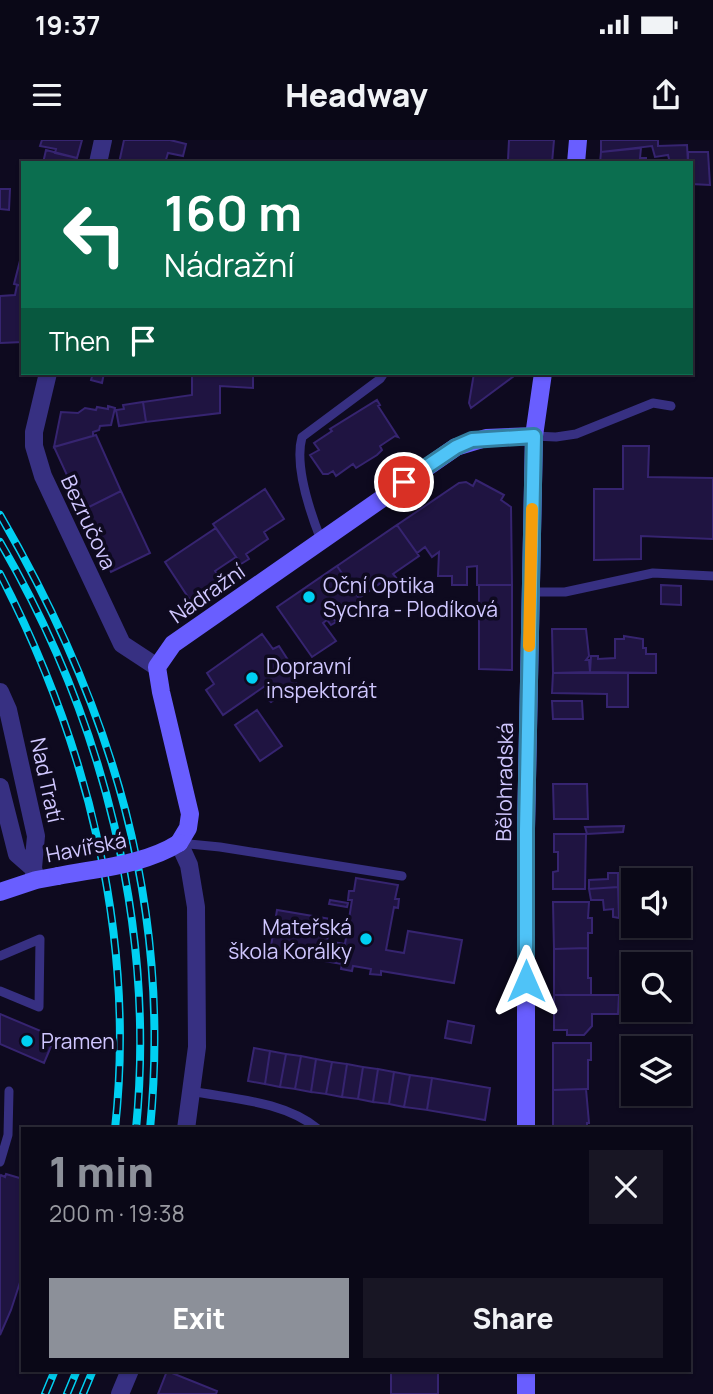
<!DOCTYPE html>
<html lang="en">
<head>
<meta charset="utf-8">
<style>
	:root { --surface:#0a0817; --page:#181624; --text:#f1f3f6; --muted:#999aa1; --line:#2a2936; --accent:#8c9099 }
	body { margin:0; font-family:Manrope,sans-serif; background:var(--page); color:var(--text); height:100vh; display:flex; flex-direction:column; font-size:26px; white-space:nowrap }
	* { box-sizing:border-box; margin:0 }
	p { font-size:23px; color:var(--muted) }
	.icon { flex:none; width:38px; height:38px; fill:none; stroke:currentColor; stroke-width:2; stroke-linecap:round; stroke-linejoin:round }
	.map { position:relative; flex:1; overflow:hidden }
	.sheet { position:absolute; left:21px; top:987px; width:670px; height:245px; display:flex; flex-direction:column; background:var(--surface); border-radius:0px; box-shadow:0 2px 5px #0004,0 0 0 2px var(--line) }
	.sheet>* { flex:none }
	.top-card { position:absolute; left:21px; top:21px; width:672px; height:214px; border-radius:0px; box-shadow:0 2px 5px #0004,0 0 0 2px var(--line); background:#0b6e4f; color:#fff; overflow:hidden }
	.tools { position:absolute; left:621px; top:728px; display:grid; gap:14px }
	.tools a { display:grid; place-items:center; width:70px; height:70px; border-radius:0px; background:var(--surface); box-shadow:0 2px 5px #0004,0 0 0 2px var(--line); font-size:35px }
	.pin { position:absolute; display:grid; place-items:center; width:60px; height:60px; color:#fff; margin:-30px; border:4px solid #fff; border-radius:50%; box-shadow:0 2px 7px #0007 }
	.me { position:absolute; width:77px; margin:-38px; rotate:0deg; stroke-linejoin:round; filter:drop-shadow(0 0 5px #0008) }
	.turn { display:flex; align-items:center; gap:24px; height:147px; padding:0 28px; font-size:32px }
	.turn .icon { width:91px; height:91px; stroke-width:2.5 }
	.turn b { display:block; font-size:49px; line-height:60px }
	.then { display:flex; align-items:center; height:66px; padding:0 28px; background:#0003; gap:14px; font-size:26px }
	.round { display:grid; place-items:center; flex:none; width:74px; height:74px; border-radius:0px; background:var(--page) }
	.overview { display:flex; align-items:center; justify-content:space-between; height:119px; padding:0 28px }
	h1 { font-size:42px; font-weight:800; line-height:52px; color:var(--accent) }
	.action { display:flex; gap:14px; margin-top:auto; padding:14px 28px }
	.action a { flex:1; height:80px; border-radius:0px; background:var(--accent); color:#fff; font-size:28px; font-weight:800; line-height:80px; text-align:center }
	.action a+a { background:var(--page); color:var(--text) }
	.status { display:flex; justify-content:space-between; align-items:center; height:49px; padding:0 35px; background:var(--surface); direction:ltr }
	.status svg { height:19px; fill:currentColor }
	header { display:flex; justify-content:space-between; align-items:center; height:91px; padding:0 28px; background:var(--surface); font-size:32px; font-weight:800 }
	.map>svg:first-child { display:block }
	.building { fill:#1f1441; stroke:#362470; stroke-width:2 }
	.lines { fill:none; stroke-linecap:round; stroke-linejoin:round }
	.lane { stroke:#373082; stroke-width:9 }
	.street { stroke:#373082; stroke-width:18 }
	.secondary { stroke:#695eff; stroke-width:18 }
	.rail-casing { stroke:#00d0f2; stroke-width:8 }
	.rail { stroke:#0e0a1f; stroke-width:5; stroke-dasharray:16; stroke-linecap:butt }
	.secondary-bridge { stroke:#695eff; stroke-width:18 }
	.route-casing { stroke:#337fa1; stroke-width:18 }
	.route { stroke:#4fc3f7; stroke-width:12 }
	.slow { stroke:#f59e0b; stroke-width:12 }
	.poi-dot { fill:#00d0f2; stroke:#0e0a1f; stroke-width:2.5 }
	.labels { text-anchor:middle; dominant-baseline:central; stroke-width:7; stroke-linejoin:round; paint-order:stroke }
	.street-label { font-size:21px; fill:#d0c7ff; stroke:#0e0a1f }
	.poi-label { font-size:21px; fill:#d0c7ff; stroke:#0e0a1f; text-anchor:start }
</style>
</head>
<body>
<div class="status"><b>19:37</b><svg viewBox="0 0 49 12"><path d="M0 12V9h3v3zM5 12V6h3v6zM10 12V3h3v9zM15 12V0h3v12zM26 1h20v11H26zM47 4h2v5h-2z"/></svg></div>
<header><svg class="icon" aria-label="menu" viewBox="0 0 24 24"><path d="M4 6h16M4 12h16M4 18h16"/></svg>Headway<svg class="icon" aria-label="share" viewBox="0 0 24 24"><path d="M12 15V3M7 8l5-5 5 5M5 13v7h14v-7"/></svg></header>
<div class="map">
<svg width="713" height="1254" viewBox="0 0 713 1254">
	<rect width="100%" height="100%" fill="#0e0a1f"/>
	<path class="building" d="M42 0H82L77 18 55 13 56 9 40 6Z
		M124 0H170L186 4 183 16 168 13 165 23H119Z
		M509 0H554L552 23H504L505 20H508Z
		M601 0H658V6L687 5 688 23H670L668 15 655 17 652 6 601 12Z
		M641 8 640 18H646V23H600L601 12Z
		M46 10 77 18 76 23H43Z
		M688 12H708L710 45 691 44V23H688Z
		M0 49H10L9 70 0 69Z
		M23 109V146L14 144Z
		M17 145 23 146V202L0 203V156L15 155Z
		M93 233H104L102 243 91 240Z
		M192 233H237L236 235 253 236V248L220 246V273L146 282 143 262 192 255Z
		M474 233H518L471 268 469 263Z
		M377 260 380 265 378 266 398 297 395 296 380 306 382 310 377 315 356 328 353 324 336 336 333 331 328 334H323L310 315 319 310 314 303 332 291 330 289Z
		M143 262 146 282 119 286 116 270 124 269 123 265Z
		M108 266 115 268 111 285 100 286 99 290 93 292V296L54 307 61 272 78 273 85 268 96 270 97 267 108 269Z
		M96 295 121 351 83 370 54 307Z
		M623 306H649L648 337 713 338V399L641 396V419L594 420V349H623Z
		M476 340 504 355 501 360 511 367 512 445H477V426L467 427V445H452V436H438L439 412 432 417 425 407 417 413 397 385 459 343 466 342 473 346Z
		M265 349 284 379 264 392 268 399 246 414 249 419 241 424 213 384Z
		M121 351 150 413 111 432 83 370Z
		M397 385 419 416 393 434 398 440 385 448 383 445 387 442 385 440 359 458 337 426Z
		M216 388 236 417 215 431 220 438 190 460 165 422Z
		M337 426 362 462 340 478 337 474 332 477 336 482 331 485 327 480 323 483 336 501 312 517 277 467Z
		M479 445H512V530L479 529Z
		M661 445 681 446V465L661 464Z
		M552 489H586L589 516 586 520H589L590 532 553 533Z
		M262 494 273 509 279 506 288 520 283 523 297 544 271 562 266 558 265 552 267 550 265 546 223 575 206 550 214 544 207 533Z
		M624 496 643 499V508H646V514H656V533L590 532 591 516H598V519L615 518V499H624Z
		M553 533H628V567H607V554L552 553Z
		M552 561H582L583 579H553Z
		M257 570 282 606 260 621 235 585Z
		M553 644H587L588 679H554Z
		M624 686 623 692 587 694 585 687Z
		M554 694H586L585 749H553V732L558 731V712H554Z
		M608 733H618V747L589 749V740L608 739Z
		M356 738 398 745 395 759H399L398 768 394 767 386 810 404 813 408 791 462 800 454 843 381 831V835L370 834 371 829 353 826 352 831 341 829 342 824 270 812 277 770 331 779 327 801 345 804 352 760H348L349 751H354Z
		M618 747 619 778 613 777V769L604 770 603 760H591L589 749Z
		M330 760 348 763 347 767 329 764Z
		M553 762H589L588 778H592V793H588V808L554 809Z
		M588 808V838H591V855H554V809Z
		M554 855H619L618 874H592V886L584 895H567V890H554Z
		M0 874 55 897 44 923 0 904Z
		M448 881 474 886 471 903 445 898Z
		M553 903H591V920H588V949L553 950Z
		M254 908 270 911 265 944 248 941Z
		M270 911 286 914 280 947 265 944Z
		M286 914 301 916 295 949 280 947Z
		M301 916 316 919 311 952 295 949Z
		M316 919 332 922 326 954 311 952Z
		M332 922 347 924 342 957 326 954Z
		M347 924 363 927 358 959 342 957Z
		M363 927 378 929 373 962 358 959Z
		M378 929 394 932 389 964 373 962Z
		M394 932 410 935 404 967 389 964Z
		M410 935 432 938 427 970 404 967Z
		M432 938 490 948 485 980 427 970Z
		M586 949 589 983H587V989H553V950Z
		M6 1034 23 1039V1133L11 1170 0 1195V1037L1 1035 5 1037Z
		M391 1230H438V1254H391Z
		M167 1231 217 1251 216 1254H158Z"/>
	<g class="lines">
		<path class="lane" d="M534 296 556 297 576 294 653 263 671 266
			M321 400C310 372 294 326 302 297L380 239 384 233
			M530 452H565L653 433 713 436
			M179 703 220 707 402 736
			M0 816 40 799 39 867 0 851
			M191 951C233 959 284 961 318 989
			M0 1022 8 995 9 951"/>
		<path class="street" d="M98 23 103 0
			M48 233 34 292V306L43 336 122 504 157 527
			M0 552 8 570 36 696 33 728 36 740
			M0 647 17 714 33 728
			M179 703 189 725 196 767 197 907 186 989
			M120 1254 130 1230"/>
		<path class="secondary" d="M576 23 578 0
			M179 703 188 688 190 674 161 552 157 527 173 504 456 307 486 298 534 296
			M0 752 36 740 58 736
			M526 989V689L534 296 543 233
			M526 1230V1254"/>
		<defs>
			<path id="rail" d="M0 375C112 568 172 764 150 989
				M0 402C103 578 156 785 136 989
				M0 434C88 604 136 797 115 989
				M45 1254 55 1230
				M67 1254 77 1230
				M83 1254 93 1230"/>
		</defs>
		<use href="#rail" class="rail-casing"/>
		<use href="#rail" class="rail"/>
		<path class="secondary-bridge" d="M58 736C98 728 144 725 179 703"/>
	</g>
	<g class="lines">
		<defs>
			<path id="route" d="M404 342 456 307 472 300 534 296 526 689V841"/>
		</defs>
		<use href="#route" class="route-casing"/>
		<use href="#route" class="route"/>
		<path class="slow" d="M529 506 532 369"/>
	</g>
	<g class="poi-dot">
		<circle cx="309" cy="457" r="7"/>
		<circle cx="252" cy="538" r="7"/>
		<circle cx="366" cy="799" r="7"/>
		<circle cx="27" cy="901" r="7"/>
	</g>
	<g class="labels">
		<g class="street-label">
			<text transform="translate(89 382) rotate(65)">Bezručova</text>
			<text transform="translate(207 453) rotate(-35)">Nádražní</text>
			<text transform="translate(47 640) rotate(78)">Nad Tratí</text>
			<text transform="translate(504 642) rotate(-89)">Bělohradská</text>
			<text transform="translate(86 707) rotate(-11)">Havířská</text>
		</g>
		<g class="poi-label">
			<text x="323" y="445">Oční Optika<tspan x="323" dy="24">Sychra - Plodíková</tspan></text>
			<text x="266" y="526">Dopravní<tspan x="266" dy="24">inspektorát</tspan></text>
			<text x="352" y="787" text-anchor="end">Mateřská<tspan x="352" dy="24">škola Korálky</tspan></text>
			<text x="41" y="901">Pramen</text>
		</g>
	</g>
</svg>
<div class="tools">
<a><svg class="icon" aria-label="sound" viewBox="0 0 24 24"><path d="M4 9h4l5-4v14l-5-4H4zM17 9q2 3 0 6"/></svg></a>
<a><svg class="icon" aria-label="search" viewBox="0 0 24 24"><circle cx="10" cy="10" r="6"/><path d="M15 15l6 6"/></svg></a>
<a><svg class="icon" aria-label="layers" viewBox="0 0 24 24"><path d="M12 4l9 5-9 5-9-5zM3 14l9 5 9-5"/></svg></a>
</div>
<div class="pin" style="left:404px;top:342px;background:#d93025"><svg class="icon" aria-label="arrive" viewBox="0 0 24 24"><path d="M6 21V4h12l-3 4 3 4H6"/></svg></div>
<svg class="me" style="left:526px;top:841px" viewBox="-20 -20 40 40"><path d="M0-17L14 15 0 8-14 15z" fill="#4fc3f7" stroke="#fff" stroke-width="4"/></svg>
<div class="top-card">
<div class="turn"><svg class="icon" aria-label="left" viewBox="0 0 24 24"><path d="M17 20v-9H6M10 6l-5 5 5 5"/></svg><div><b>160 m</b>Nádražní</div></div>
<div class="then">Then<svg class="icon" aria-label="arrive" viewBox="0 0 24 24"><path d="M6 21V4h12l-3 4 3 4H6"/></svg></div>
</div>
<section class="sheet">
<div class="overview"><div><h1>1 min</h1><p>200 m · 19:38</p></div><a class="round"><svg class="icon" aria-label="close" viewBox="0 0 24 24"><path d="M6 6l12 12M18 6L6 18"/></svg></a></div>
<div class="action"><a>Exit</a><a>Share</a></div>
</section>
</div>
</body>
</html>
